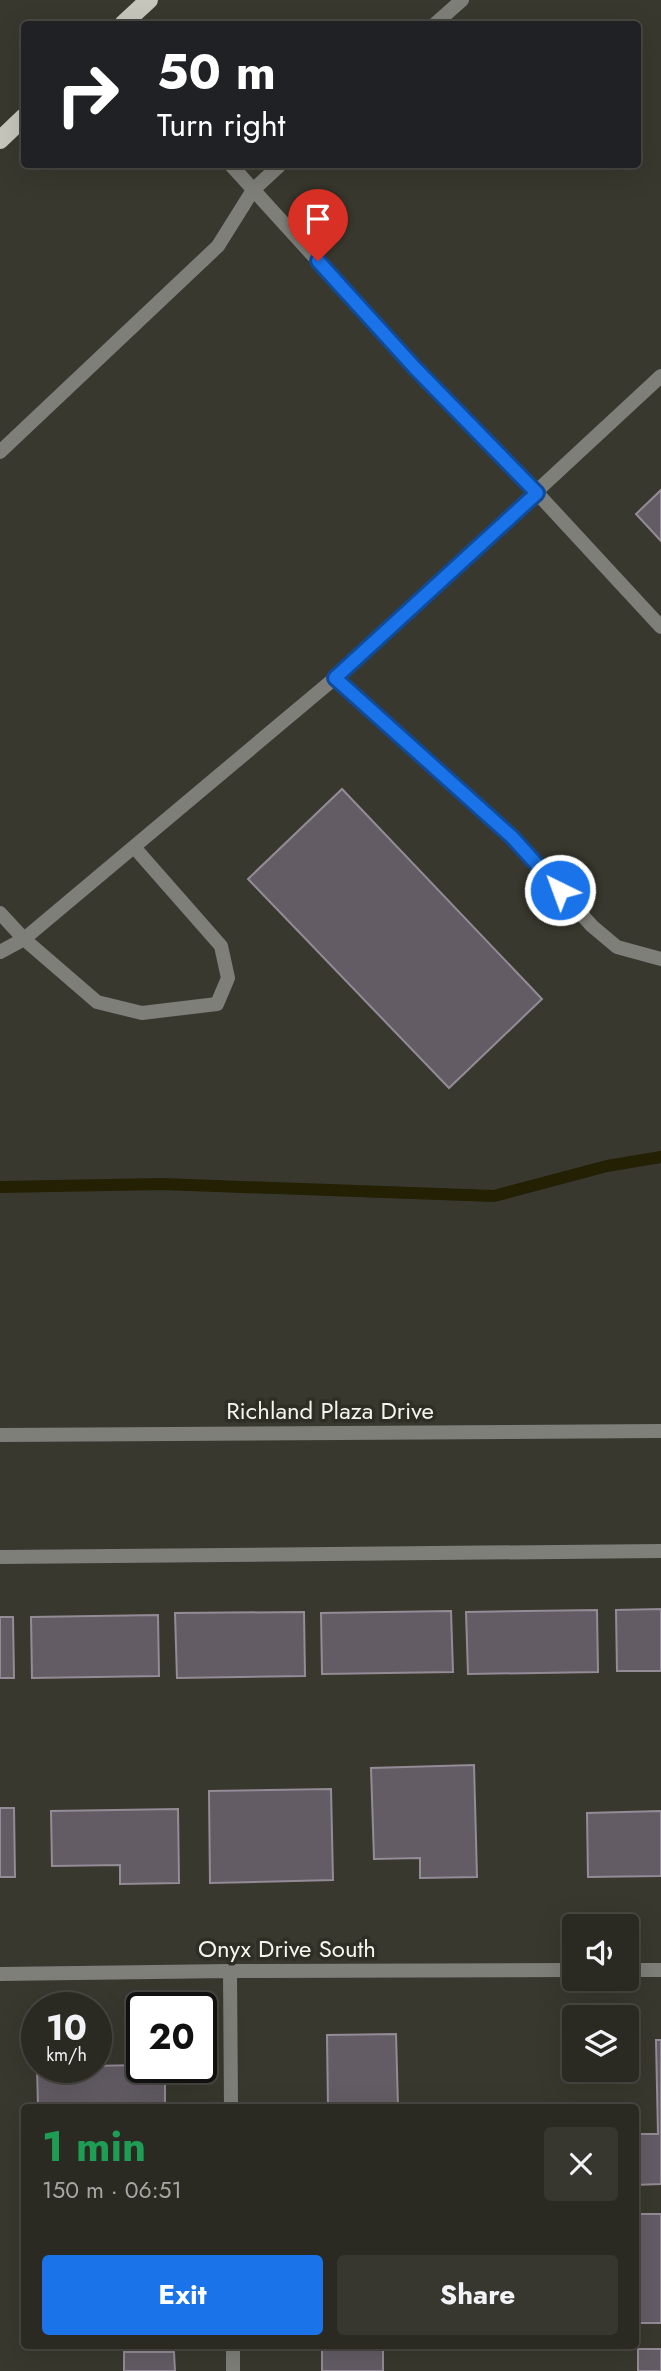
<!DOCTYPE html>
<html lang="en">
<head>
<meta charset="utf-8">
<style>
	:root { --surface:#2b2a22; --page:#37362f; --text:#f1f3f6; --muted:#a6a7a5; --line:#474640; --accent:#1a73e8 }
	body { margin:0; font-family:Jost,sans-serif; background:var(--page); color:var(--text); height:100vh; display:flex; flex-direction:column; font-size:26px; white-space:nowrap }
	* { box-sizing:border-box; margin:0 }
	p { font-size:23px; color:var(--muted) }
	.icon { flex:none; width:38px; height:38px; fill:none; stroke:currentColor; stroke-width:2; stroke-linecap:round; stroke-linejoin:round }
	.map { position:relative; flex:1; overflow:hidden }
	.panel { position:absolute; left:21px; top:2104px; width:618px; height:245px; display:flex; flex-direction:column; background:var(--surface); border-radius:7px; box-shadow:0 7px 28px #0002,0 0 0 2px var(--line) }
	.panel>* { flex:none }
	.guide { position:absolute; left:21px; top:21px; width:620px; height:147px; border-radius:7px; box-shadow:0 7px 28px #0002,0 0 0 2px var(--line); background:#202124; color:#fff; overflow:hidden }
	.controls { position:absolute; left:562px; top:1914px; display:grid; gap:14px }
	.controls a { display:grid; place-items:center; width:77px; height:77px; border-radius:7px; background:var(--surface); box-shadow:0 7px 28px #0002,0 0 0 2px var(--line); font-size:35px }
	.speed { position:absolute; left:21px; top:1992px; display:flex; gap:14px; font-size:35px; font-weight:700; text-align:center }
	.speed>* { display:grid; place-content:center; width:91px; height:91px; border-radius:50%; background:var(--surface); box-shadow:0 7px 28px #0002,0 0 0 2px var(--line); line-height:1 }
	.speed small { font-size:18px; font-weight:400 }
	.speed .limit { border:4px solid #111; border-radius:10px; background:#fff; color:#111 }
	.pin { position:absolute; display:grid; place-items:center; width:60px; height:60px; color:#fff; margin:-72px -30px; border-radius:50% 50% 50% 0; rotate:-45deg; box-shadow:0 0 7px #0007 }
	.pin .icon { rotate:45deg }
	.me { position:absolute; width:77px; margin:-38px; rotate:318deg; stroke-linejoin:round; filter:drop-shadow(0 0 5px #0008) }
	.turn { display:flex; align-items:center; gap:24px; height:147px; padding:0 21px; font-size:32px }
	.turn .icon { width:91px; height:91px; stroke-width:2.5 }
	.turn b { display:block; font-size:49px; line-height:60px }
	.round { display:grid; place-items:center; flex:none; width:74px; height:74px; border-radius:7px; background:var(--page) }
	.head { display:flex; align-items:center; justify-content:space-between; height:119px; padding:0 21px }
	h1 { font-size:42px; font-weight:700; line-height:52px; color:#1e9e55 }
	.button { display:flex; gap:14px; margin-top:auto; padding:14px 21px }
	.button a { flex:1; height:80px; border-radius:7px; background:var(--accent); color:#fff; font-size:28px; font-weight:700; line-height:80px; text-align:center }
	.button a+a { background:var(--page); color:var(--text) }
	.map>svg:first-child { display:block }
	.lines { fill:none; stroke-linecap:round; stroke-linejoin:round }
	.stream { stroke:#232004; stroke-width:12 }
	.building { fill:#635c65; stroke:#938b95; stroke-width:2 }
	.lane { stroke:#7f7f7a; stroke-width:14 }
	.street { stroke:#7f7f7a; stroke-width:14 }
	.primary { stroke:#c7c6bc; stroke-width:18 }
	.route-casing { stroke:#114b97; stroke-width:18 }
	.route { stroke:#1a73e8; stroke-width:12 }
	.labels { text-anchor:middle; dominant-baseline:central; stroke-width:7; stroke-linejoin:round; paint-order:stroke }
	.street-label { font-size:24px; fill:#f5f4ee; stroke:#2e2e24 }
</style>
</head>
<body>
<div class="map">
<svg width="661" height="2371" viewBox="0 0 661 2371">
	<rect width="100%" height="100%" fill="#39382e"/>
	<g class="lines">
		<path class="stream" d="M0 1187 162 1184 494 1196 607 1166 661 1157"/>
	</g>
	<path class="building" d="M661 490V541L636 514Z
		M342 789 542 999 449 1088 248 879Z
		M661 1609V1671H617L616 1610Z
		M597 1610 598 1672 468 1674 466 1612Z
		M451 1611 453 1672 322 1674 321 1613Z
		M304 1612 305 1676 177 1678 175 1613Z
		M158 1615 159 1676 32 1678 31 1617Z
		M0 1617H13L14 1678H0Z
		M474 1765 477 1877 420 1878V1858L374 1859 371 1768Z
		M331 1789 333 1880 210 1883 209 1791Z
		M0 1808H14L15 1877H0Z
		M178 1809 179 1883 120 1884V1865L52 1866 51 1811Z
		M661 1811V1876L588 1877 587 1813Z
		M396 2034 398 2107H328L327 2035Z
		M656 2040H661V2184L635 2185V2134H658Z
		M142 2065V2067H165V2107H38L37 2067Z
		M637 2214H661V2323H638Z
		M322 2345H383V2371H322Z
		M638 2349H661V2371H638Z
		M124 2352H174L175 2371H124Z"/>
	<g class="lines">
		<path class="lane" d="M435 24 462 0
			M230 164 415 368 537 493 661 627
			M0 452 218 246 253 190 281 164
			M335 678 512 837 592 926 617 947 661 959
			M0 913 24 939 97 1002 142 1013 217 1004 228 978 221 946 134 847
			M0 952 24 939 335 678 661 376
			M0 1557 661 1551"/>
		<path class="street" d="M0 1435 661 1431
			M626 1970H661
			M230 1971 231 2107
			M0 1974 230 1971 574 1970
			M233 2345V2371"/>
		<path class="primary" d="M123 24 149 0
			M0 140 24 117"/>
	</g>
	<g class="lines">
		<defs>
			<path id="route" d="M318 261 415 368 537 493 335 678 512 837 560 890"/>
		</defs>
		<use href="#route" class="route-casing"/>
		<use href="#route" class="route"/>
	</g>
	<g class="labels">
		<g class="street-label">
			<text x="330" y="1410">Richland Plaza Drive</text>
			<text x="287" y="1948">Onyx Drive South</text>
		</g>
	</g>
</svg>
<div class="controls">
<a><svg class="icon" aria-label="sound" viewBox="0 0 24 24"><path d="M4 9h4l5-4v14l-5-4H4zM17 9q2 3 0 6"/></svg></a>
<a><svg class="icon" aria-label="layers" viewBox="0 0 24 24"><path d="M12 4l9 5-9 5-9-5zM3 14l9 5 9-5"/></svg></a>
</div>
<div class="speed"><div>10<small>km/h</small></div><div class="limit">20</div></div>
<div class="pin" style="left:318px;top:261px;background:#d93025"><svg class="icon" aria-label="arrive" viewBox="0 0 24 24"><path d="M6 21V4h12l-3 4 3 4H6"/></svg></div>
<svg class="me" style="left:560px;top:890px" viewBox="-20 -20 40 40"><circle r="17" fill="#1a73e8" stroke="#fff" stroke-width="3"/><path d="M0-11L8 9 0 5-8 9z" fill="#fff"/></svg>
<div class="guide">
<div class="turn"><svg class="icon" aria-label="right" viewBox="0 0 24 24"><path d="M7 20v-9h11M14 6l5 5-5 5"/></svg><div><b>50 m</b>Turn right</div></div>
</div>
<section class="panel">
<div class="head"><div><h1>1 min</h1><p>150 m · 06:51</p></div><a class="round"><svg class="icon" aria-label="close" viewBox="0 0 24 24"><path d="M6 6l12 12M18 6L6 18"/></svg></a></div>
<div class="button"><a>Exit</a><a>Share</a></div>
</section>
</div>
</body>
</html>
